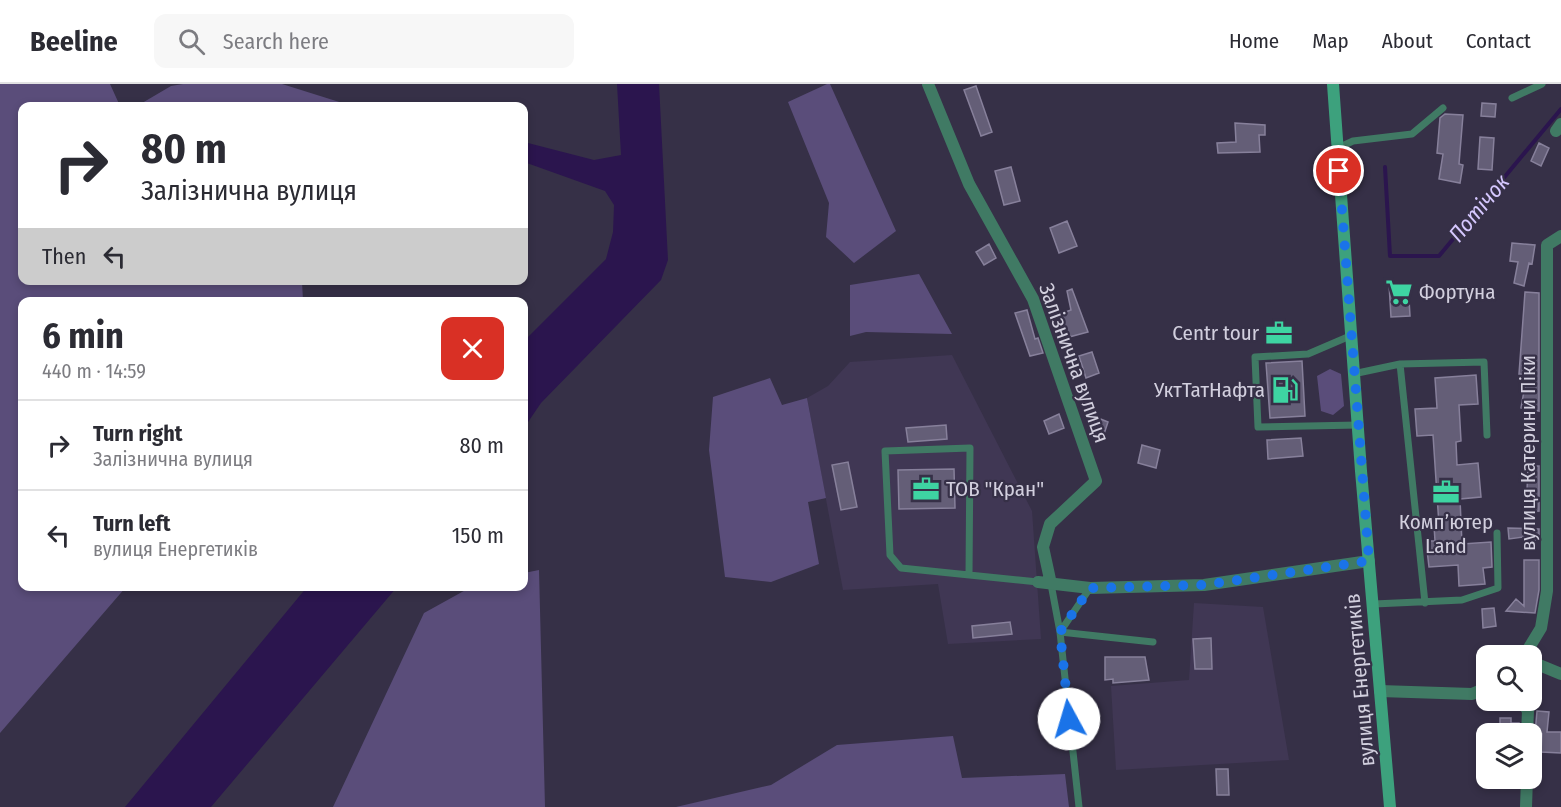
<!DOCTYPE html>
<html lang="en">
<head>
<meta charset="utf-8">
<style>
	:root { --surface:#fff; --page:#f7f7f7; --text:#2b2b33; --muted:#7c7c81; --line:#e1e1e2 }
	body { margin:0; font-family:"Fira Sans Condensed",sans-serif; background:var(--page); color:var(--text); height:100vh; display:flex; flex-direction:column; font-size:22px; white-space:nowrap }
	* { box-sizing:border-box; margin:0 }
	p { font-size:20px; color:var(--muted) }
	.icon { flex:none; width:33px; height:33px; fill:none; stroke:currentColor; stroke-width:2; stroke-linecap:round; stroke-linejoin:round }
	.map { position:relative; flex:1; overflow:hidden }
	.panel { position:absolute; left:18px; top:213px; width:510px; height:294px; display:flex; flex-direction:column; background:var(--surface); border-radius:12px; box-shadow:0 3px 9px #0003 }
	.panel>* { flex:none }
	.banner { position:absolute; left:18px; top:18px; width:510px; height:183px; border-radius:12px; box-shadow:0 3px 9px #0003; background:#fff; color:var(--text); overflow:hidden }
	.fabs { position:absolute; left:1476px; top:561px; display:grid; gap:12px }
	.fabs a { display:grid; place-items:center; width:66px; height:66px; border-radius:12px; background:var(--surface); box-shadow:0 3px 9px #0003; font-size:30px }
	.pin { position:absolute; display:grid; place-items:center; width:51px; height:51px; color:#fff; margin:-26px; border:3px solid #fff; border-radius:50%; box-shadow:0 2px 6px #0007 }
	.me { position:absolute; width:66px; margin:-33px; rotate:354deg; stroke-linejoin:round; filter:drop-shadow(0 0 4px #0008) }
	.turn { display:flex; align-items:center; gap:21px; height:126px; padding:0 24px; font-size:27px }
	.turn .icon { width:78px; height:78px; stroke-width:2.5 }
	.turn b { display:block; font-size:42px; line-height:51px }
	.then { display:flex; align-items:center; height:57px; padding:0 24px; background:#0003; gap:12px; font-size:22px }
	.round { display:grid; place-items:center; flex:none; width:63px; height:63px; border-radius:12px; background:var(--page) }
	.headline { display:flex; align-items:center; justify-content:space-between; height:102px; padding:0 24px }
	h1 { font-size:36px; font-weight:700; line-height:45px }
	ul { padding:0; list-style:none }
	li { display:flex; align-items:center; gap:18px; height:90px; padding:0 24px; border-top:2px solid var(--line) }
	li div { flex:1 }
	li b { display:block; font-size:22px }
	li em { font-style:normal }
	header { display:flex; align-items:center; gap:36px; box-sizing:border-box; height:84px; padding:0 30px; background:var(--surface); border-bottom:2px solid var(--line) }
	header strong { font-size:28px }
	nav { display:flex; gap:33px; margin-inline-start:auto; font-size:21px }
	.search { width:420px; height:54px; background:var(--page); display:flex; align-items:center; gap:15px; box-sizing:border-box; padding:0 21px; border-radius:12px; color:var(--muted); font-size:22px }
	.map>svg:first-child { display:block }
	.built { fill:#403754 }
	.green { fill:#5a4d7a }
	.water { fill:#2b154e }
	.lines { fill:none; stroke-linecap:round; stroke-linejoin:round }
	.stream { stroke:#2b154e; stroke-width:4 }
	.building { fill:#645e77; stroke:#87809b; stroke-width:1.5 }
	.service { stroke:#407a64; stroke-width:7 }
	.minor { stroke:#407a64; stroke-width:12 }
	.secondary { stroke:#3da17d; stroke-width:12 }
	.route { stroke:#1a73e8; stroke-width:10; stroke-dasharray:0 18 }
	.labels { text-anchor:middle; dominant-baseline:central; stroke-width:4.5; stroke-linejoin:round; paint-order:stroke }
	.poi-label { font-size:21px; fill:#d2cfde; stroke:#363047; text-anchor:start }
	.street-label { font-size:21px; fill:#d2cfde; stroke:#363047 }
	.water-label { font-size:22px; font-style:italic; fill:#d5c7fe; stroke:#363047 }
</style>
</head>
<body>
<header>
<strong>Beeline</strong>
<div class="search"><svg class="icon" aria-label="search" viewBox="0 0 24 24"><circle cx="10" cy="10" r="6"/><path d="M15 15l6 6"/></svg>Search here</div>
<nav><a>Home</a><a>Map</a><a>About</a><a>Contact</a></nav>
</header>
<div class="map">
<svg width="1561" height="723" viewBox="0 0 1561 723">
	<rect width="100%" height="100%" fill="#363047"/>
	<path class="built" d="M952 271 1032 427 1041 555 948 560 938 500 843 506 807 314 828 302 850 278Z
		M1194 519 1263 523 1289 676 1116 686 1111 602 1189 596Z"/>
	<path class="green" d="M0 0H110L120 22H22V196L302 197 303 217 22 218V502L126 503 0 649Z
		M183 0H282L352 22H137L171 2Z
		M827 0H830L896 147 854 179 826 153 829 119 788 18Z
		M919 190 952 250 866 248 850 252V201Z
		M1330 285 1341 290 1344 322 1333 331 1321 327 1317 292Z
		M770 294 782 321 807 314 826 414 808 418 819 480 771 498 725 493 709 366 713 313Z
		M539 486 545 723H333L424 529 471 503 524 502V489Z
		M953 652 962 694 1065 690 1069 723H676L771 701 837 661Z"/>
	<path class="water" d="M617 0H659L668 176 661 196 541 319 524 344V257L606 175 613 148 614 121 605 107 524 78 528 59 594 76 621 71Z
		M307 503H397L211 723H125Z"/>
	<g class="lines">
		<path class="stream" d="M1385 83 1390 172H1439L1561 25"/>
	</g>
	<path class="building" d="M976 2 992 48 981 52 964 6Z
		M1482 19 1496 20 1495 33 1481 32Z
		M1445 30 1463 31 1459 80 1463 81 1460 99 1439 95 1443 70 1437 69 1440 34Z
		M1235 39 1265 41V51H1259L1260 68 1218 69 1217 59 1236 58Z
		M1480 53 1494 54 1492 86 1478 85Z
		M1539 59 1549 64 1541 82 1531 77Z
		M1011 83 1020 117 1004 121 995 87Z
		M1067 137 1077 162 1059 169 1050 144Z
		M1512 159 1535 161 1532 180 1529 179 1524 202 1514 199 1518 178 1510 177Z
		M989 160 996 174 984 181 976 168Z
		M1408 199 1410 232 1391 233 1389 200Z
		M1072 205 1088 248 1069 253 1060 230 1071 226 1067 207Z
		M1525 208 1539 209V327L1521 324 1527 290H1519Z
		M1027 226 1035 255 1038 254 1043 269 1030 272 1015 229Z
		M1290 242 1291 255 1269 256 1268 243Z
		M1092 268 1099 289 1086 294 1079 272Z
		M1302 277 1305 332 1270 334 1266 279Z
		M1476 291 1478 320 1459 321 1461 357 1456 358 1457 381 1478 379 1481 413 1460 415 1462 460 1491 458 1492 483 1483 484 1485 500 1459 502 1458 481 1429 483 1426 457H1435L1434 441H1439L1433 351 1417 352 1415 325 1437 324 1435 294Z
		M1059 330 1064 344 1049 350 1044 337Z
		M1098 334 1108 338 1102 356 1091 352Z
		M946 341 947 355 908 358 906 344Z
		M1301 354 1303 372 1268 375 1267 356Z
		M1142 361 1160 366 1156 384 1138 379Z
		M848 378 857 423 841 426 832 381Z
		M1528 382H1539V427L1527 428 1525 407H1527Z
		M954 385 955 424 899 425 898 386Z
		M1508 444 1539 445V456H1523V453L1509 455Z
		M1524 476H1539V506L1535 529 1506 527 1516 515 1524 522Z
		M1494 524 1496 542 1483 544 1482 525Z
		M1010 538 1012 550 973 554 972 542Z
		M1211 554 1212 585H1195L1193 555Z
		M1105 573H1145L1149 596 1113 599V595L1105 596Z
		M1537 627 1549 628 1547 648H1561V669L1541 668 1542 650H1535Z
		M1500 634H1511V639H1519V650H1500Z
		M1216 685H1228L1229 711H1217Z"/>
	<g class="lines">
		<path class="service" d="M1512 14 1542 0
			M1338 64 1353 57 1412 50 1443 24
			M1350 252 1308 270 1255 273 1258 343 1358 341
			M1400 280 1425 519
			M1353 290 1400 280 1484 278 1487 351
			M969 491 970 364 885 367 890 471 901 484 1038 498
			M1051 500 1060 548 1079 723
			M1090 504 1060 548 1153 558
			M1374 520 1462 516 1498 504 1497 449"/>
		<path class="minor" d="M928 0 969 100 1033 215 1096 397 1050 440 1043 463 1051 500
			M1556 47 1561 40
			M1038 498 1090 504 1204 501 1369 477
			M1524 572 1541 544 1547 507V161L1561 152
			M1532 578 1561 590
			M1380 607 1472 610 1486 604
			M1521 616 1528 627 1527 650
			M1526 723 1527 694"/>
		<path class="secondary" d="M1333 0 1361 387 1390 723"/>
	</g>
	<g class="lines">
		<path class="route" d="M1069 635 1060 548 1090 504 1204 501 1369 477 1339 87"/>
	</g>
	<defs>
		<symbol id="supermarket-bare" viewBox="-9 -9 18 18"><path d="M-6-5.5h2.5l.6 2H6L4.5 2H-2.5L-4.4-4H-6ZM-1.5 3.2a1.3 1.3 0 1 0 .1 0ZM3 3.2a1.3 1.3 0 1 0 .1 0Z" fill="#3ed4a2" stroke="#363047" stroke-width="2.5" paint-order="stroke"/></symbol>
		<symbol id="office-bare" viewBox="-9 -9 18 18"><path d="M-6-3h4V-5.5h4V-3h4V5H-6ZM-1-4.5V-3h2v-1.5ZM-6 0V1H6V0Z" fill="#3ed4a2" stroke="#363047" stroke-width="2.5" paint-order="stroke"/></symbol>
		<symbol id="fuel-bare" viewBox="-9 -9 18 18"><path d="M-5.5-6h7V0h2V4h1.3V-2.5L3-4.5l.8-.8L6-3V5H2.5V1h-1V6h-7ZM-4.2-4.7v3.2H.2V-4.7Z" fill="#3ed4a2" stroke="#363047" stroke-width="2.5" paint-order="stroke"/></symbol>
	</defs>
	<g fill-rule="evenodd">
		<use href="#supermarket-bare" x="1380" y="189" width="38" height="38"/>
		<use href="#office-bare" x="1260" y="230" width="38" height="38"/>
		<use href="#fuel-bare" x="1266" y="287" width="38" height="38"/>
		<use href="#office-bare" x="907" y="386" width="38" height="38"/>
		<use href="#office-bare" x="1427" y="389" width="38" height="38"/>
	</g>
	<g class="labels">
		<g class="poi-label">
			<text x="1419" y="208">Фортуна</text>
			<text x="1259" y="249" text-anchor="end">Centr tour</text>
			<text x="1265" y="306" text-anchor="end">УктТатНафта</text>
			<text x="946" y="405">ТОВ "Кран"</text>
			<text x="1446" y="438" text-anchor="middle">Комп’ютер<tspan x="1446" dy="24">Land</tspan></text>
		</g>
		<g class="street-label">
			<text transform="translate(1074 279) rotate(70)">Залізнична вулиця</text>
			<text transform="translate(1528 369) rotate(-90)">вулиця Катерини Піки</text>
			<text transform="translate(1360 596) rotate(-95)">вулиця Енергетиків</text>
		</g>
		<g class="water-label">
			<text transform="translate(1479 124) rotate(-50)">Потічок</text>
		</g>
	</g>
</svg>
<div class="fabs">
<a><svg class="icon" aria-label="search" viewBox="0 0 24 24"><circle cx="10" cy="10" r="6"/><path d="M15 15l6 6"/></svg></a>
<a><svg class="icon" aria-label="layers" viewBox="0 0 24 24"><path d="M12 4l9 5-9 5-9-5zM3 14l9 5 9-5"/></svg></a>
</div>
<div class="pin" style="left:1339px;top:87px;background:#d93025"><svg class="icon" aria-label="arrive" viewBox="0 0 24 24"><path d="M6 21V4h12l-3 4 3 4H6"/></svg></div>
<svg class="me" style="left:1069px;top:635px" viewBox="-20 -20 40 40"><circle r="19" fill="#fff"/><path d="M0-13L10 11 0 6-10 11z" fill="#1a73e8"/></svg>
<div class="banner">
<div class="turn"><svg class="icon" aria-label="right" viewBox="0 0 24 24"><path d="M7 20v-9h11M14 6l5 5-5 5"/></svg><div><b>80 m</b>Залізнична вулиця</div></div>
<div class="then">Then<svg class="icon" aria-label="left" viewBox="0 0 24 24"><path d="M17 20v-9H6M10 6l-5 5 5 5"/></svg></div>
</div>
<section class="panel">
<div class="headline"><div><h1>6 min</h1><p>440 m · 14:59</p></div><a class="round" style="background:#d93025;color:#fff"><svg class="icon" aria-label="close" viewBox="0 0 24 24"><path d="M6 6l12 12M18 6L6 18"/></svg></a></div>
<ul>
<li><svg class="icon" aria-label="right" viewBox="0 0 24 24"><path d="M7 20v-9h11M14 6l5 5-5 5"/></svg><div><b>Turn right</b><p>Залізнична вулиця</p></div><em>80 m</em></li>
<li><svg class="icon" aria-label="left" viewBox="0 0 24 24"><path d="M17 20v-9H6M10 6l-5 5 5 5"/></svg><div><b>Turn left</b><p>вулиця Енергетиків</p></div><em>150 m</em></li>
</ul>
</section>
</div>
</body>
</html>
